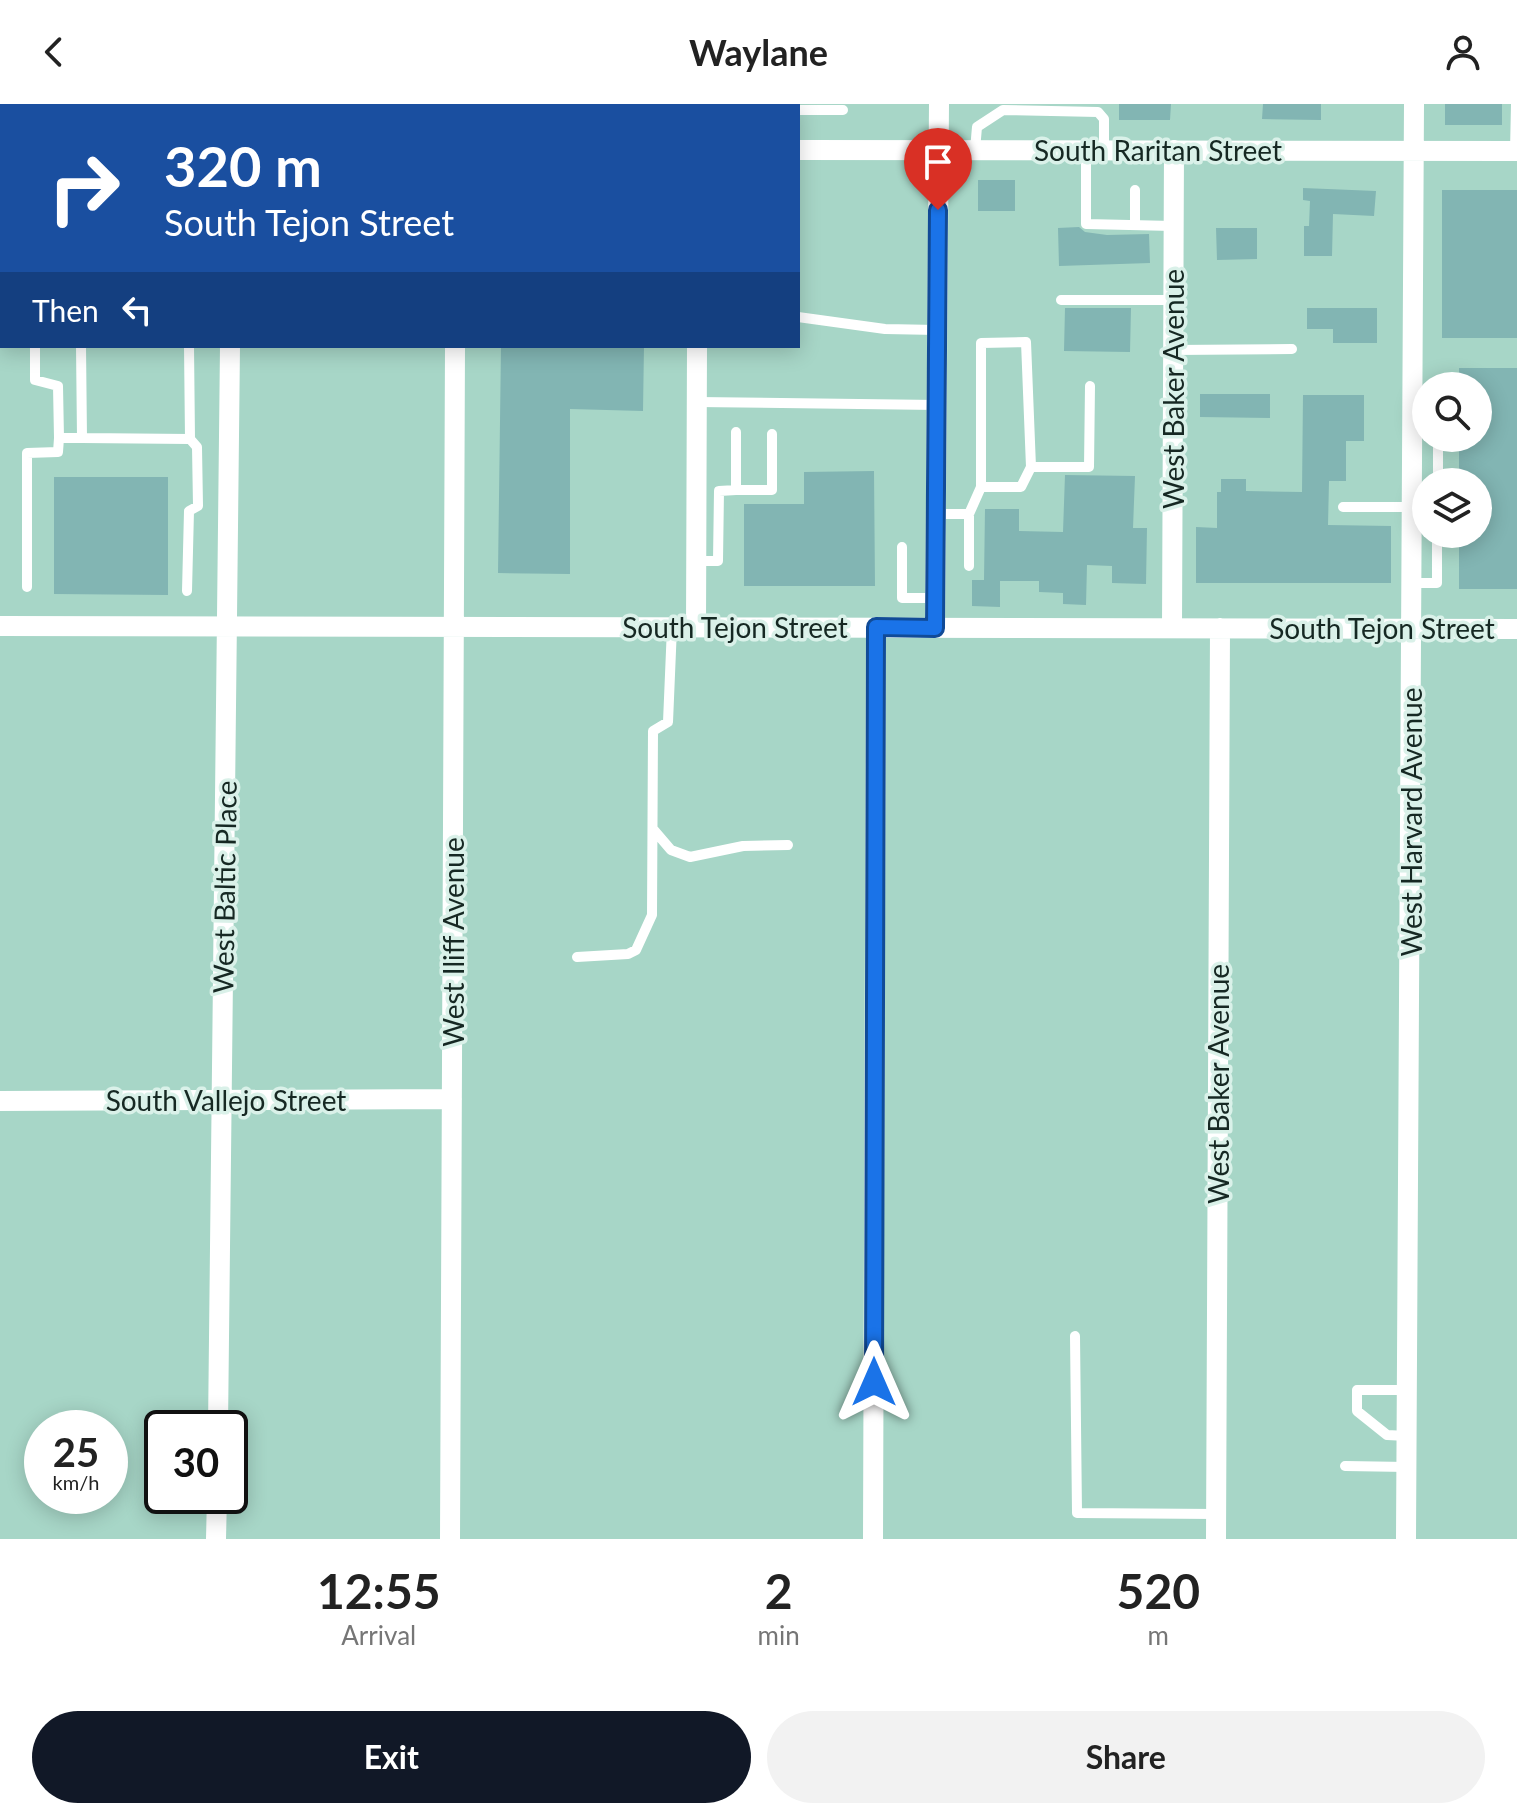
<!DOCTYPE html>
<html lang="en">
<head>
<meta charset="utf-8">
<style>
	:root { --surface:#fff; --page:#f2f2f2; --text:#222; --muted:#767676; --accent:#111827 }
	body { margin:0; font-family:Lato,sans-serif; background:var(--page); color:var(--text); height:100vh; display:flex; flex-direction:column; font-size:30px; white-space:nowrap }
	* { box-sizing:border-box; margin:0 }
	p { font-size:26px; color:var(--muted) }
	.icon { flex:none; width:44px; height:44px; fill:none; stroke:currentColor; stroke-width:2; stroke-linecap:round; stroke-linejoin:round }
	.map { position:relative; height:1435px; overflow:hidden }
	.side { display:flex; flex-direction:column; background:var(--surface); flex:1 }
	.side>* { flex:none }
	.banner { position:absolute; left:0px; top:0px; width:800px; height:244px; box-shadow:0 4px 20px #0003; background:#1a4fa0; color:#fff; overflow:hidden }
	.fabs { position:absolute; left:1412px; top:268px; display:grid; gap:16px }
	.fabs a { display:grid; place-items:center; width:80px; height:80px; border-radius:50%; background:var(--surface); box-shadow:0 4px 20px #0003; font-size:40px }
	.speed { position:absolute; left:24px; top:1306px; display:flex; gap:16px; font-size:40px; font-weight:700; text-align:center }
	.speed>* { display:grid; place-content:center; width:104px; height:104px; border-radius:50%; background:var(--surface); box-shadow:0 4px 20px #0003; line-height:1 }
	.speed small { font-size:20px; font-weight:400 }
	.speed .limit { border:4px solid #111; border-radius:12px; background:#fff; color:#111 }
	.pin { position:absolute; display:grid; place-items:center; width:68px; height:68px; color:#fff; margin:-82px -34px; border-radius:50% 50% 50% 0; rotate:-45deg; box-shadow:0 0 8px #0007 }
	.pin .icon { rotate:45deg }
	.me { position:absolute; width:88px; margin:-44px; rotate:0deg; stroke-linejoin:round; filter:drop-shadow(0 0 6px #0008) }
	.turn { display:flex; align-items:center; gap:28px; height:168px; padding:0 32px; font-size:36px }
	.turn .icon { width:104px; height:104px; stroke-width:2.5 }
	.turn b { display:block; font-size:56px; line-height:68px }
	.then { display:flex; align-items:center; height:76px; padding:0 32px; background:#0003; gap:16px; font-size:30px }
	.eta { display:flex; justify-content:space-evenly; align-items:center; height:136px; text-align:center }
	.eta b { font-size:48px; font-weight:700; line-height:56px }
	.action { display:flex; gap:16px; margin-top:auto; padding:16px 32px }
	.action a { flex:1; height:92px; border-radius:48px; background:var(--accent); color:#fff; font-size:32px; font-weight:700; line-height:92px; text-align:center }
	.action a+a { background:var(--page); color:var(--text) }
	header { display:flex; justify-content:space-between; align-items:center; height:104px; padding:0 32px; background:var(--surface); font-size:36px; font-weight:700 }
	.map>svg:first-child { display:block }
	.building { fill:#82b5b3 }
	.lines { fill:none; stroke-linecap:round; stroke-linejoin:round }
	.service { stroke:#fff; stroke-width:10 }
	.minor { stroke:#fff; stroke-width:20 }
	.route-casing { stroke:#114b97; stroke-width:20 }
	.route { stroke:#1a73e8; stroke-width:14 }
	.labels { text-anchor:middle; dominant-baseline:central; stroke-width:7; stroke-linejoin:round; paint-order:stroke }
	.street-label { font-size:28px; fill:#162823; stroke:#daf1e9 }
</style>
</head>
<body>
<header><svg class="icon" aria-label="back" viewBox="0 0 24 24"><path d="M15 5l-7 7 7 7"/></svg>Waylane<svg class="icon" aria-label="person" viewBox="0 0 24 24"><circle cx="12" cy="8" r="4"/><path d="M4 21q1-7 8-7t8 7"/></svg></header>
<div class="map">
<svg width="1517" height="1435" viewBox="0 0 1517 1435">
	<rect width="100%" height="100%" fill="#a7d6c7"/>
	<path class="building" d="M1119 0H1171L1170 16H1119Z
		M1263 0H1321V16L1262 15Z
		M1445 0H1502V21H1445Z
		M978 76H1015V107H978Z
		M1303 84 1376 87 1374 112 1333 110 1332 152H1304V122H1309L1310 97 1303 96Z
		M1442 86H1517V234H1442Z
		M1079 123 1085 128 1107 131 1149 130 1150 159 1059 162 1058 124Z
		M1216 124H1257V155L1217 156Z
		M1065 204H1131L1130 248 1064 247Z
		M1307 204H1377V239H1333V225H1307Z
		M501 242H644L643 307 570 305V470L498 469Z
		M1459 264H1517V485H1459V430H1478V378H1459V334H1478V282H1459Z
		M1200 290H1270V314L1200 313Z
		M1303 291H1364V337H1346V377H1329L1328 421 1391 422V479H1196V423L1217 424V388H1221V375H1246V387L1302 388Z
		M874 367 875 482H744V400H804V368Z
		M1065 371 1135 372 1133 424H1147L1146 480 1112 479V462L1087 461 1086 501 1063 500V489L1039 488V477H1000V503L972 502V476H984L985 405H1019V427L1063 428Z
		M54 373H168V491L54 490Z"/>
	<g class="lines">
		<path class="service" d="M40 0V2
			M85 0V2
			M139 0 188 1
			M696 0V2
			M317 2V0
			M456 2V0
			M798 6H843
			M975 46 977 23 1003 6 1098 8 1104 15V46
			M1086 46V120L1173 122
			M1515 47 1516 0
			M1135 119V86
			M1061 196H1173
			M798 213 885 225 937 226
			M35 242V276L58 282 59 334
			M81 242 82 334 190 335
			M1173 246 1292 245
			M697 298 937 301
			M1031 363H1089L1090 282
			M1438 378V334
			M736 386H772V330
			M1343 403H1412
			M936 410H969L981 383V239L1026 238 1031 363 1021 383H981
			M969 410V462
			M902 443V494H935
			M696 457H718L719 387 736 386V328
			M1412 479H1437V430
			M27 483V349L58 348 59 334H82
			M187 487 189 407 198 402 197 343 190 335 189 242
			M653 725 671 746 690 753 743 742 788 741
			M577 853 628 850 636 846 652 811 653 627 668 618 672 523
			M1075 1232 1077 1409 1216 1410
			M1407 1332 1387 1331 1357 1307V1286H1407
			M1345 1362 1407 1363"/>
		<path class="minor" d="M233 2V0
			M0 44 2 43
			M798 46 1517 47
			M0 522 1517 525
			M696 523 697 242
			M935 524 939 0
			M1172 524 1174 46
			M0 997 452 995
			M218 1324 230 242
			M216 1435 217 1392
			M450 1435 455 242
			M873 1435 876 523
			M1216 1435 1220 524
			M1406 1435 1414 0"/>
	</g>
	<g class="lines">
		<defs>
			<path id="route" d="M874 1278 876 523 935 524 938 106"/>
		</defs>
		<use href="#route" class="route-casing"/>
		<use href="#route" class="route"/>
	</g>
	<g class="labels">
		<g class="street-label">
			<text x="1158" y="46">South Raritan Street</text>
			<text transform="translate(1173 285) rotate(-90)">West Baker Avenue</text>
			<text x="735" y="523">South Tejon Street</text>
			<text x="1382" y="524">South Tejon Street</text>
			<text transform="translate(1411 718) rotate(-90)">West Harvard Avenue</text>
			<text transform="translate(224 783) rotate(-89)">West Baltic Place</text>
			<text transform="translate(453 838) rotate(-90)">West Iliff Avenue</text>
			<text transform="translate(1218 980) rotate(-90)">West Baker Avenue</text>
			<text x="226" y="996">South Vallejo Street</text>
		</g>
	</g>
</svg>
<div class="fabs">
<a><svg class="icon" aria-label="search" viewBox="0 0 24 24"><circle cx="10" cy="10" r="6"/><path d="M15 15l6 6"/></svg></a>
<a><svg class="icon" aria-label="layers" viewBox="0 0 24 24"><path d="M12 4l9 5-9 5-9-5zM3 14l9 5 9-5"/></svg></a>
</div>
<div class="speed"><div>25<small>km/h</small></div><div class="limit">30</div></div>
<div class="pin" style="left:938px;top:106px;background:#d93025"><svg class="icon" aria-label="arrive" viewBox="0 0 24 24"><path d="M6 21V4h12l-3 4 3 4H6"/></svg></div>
<svg class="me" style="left:874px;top:1278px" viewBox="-20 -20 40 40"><path d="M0-17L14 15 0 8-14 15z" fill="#1a73e8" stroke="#fff" stroke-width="4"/></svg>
<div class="banner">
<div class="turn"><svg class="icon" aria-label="right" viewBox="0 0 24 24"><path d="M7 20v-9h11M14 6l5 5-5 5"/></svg><div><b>320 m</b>South Tejon Street</div></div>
<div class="then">Then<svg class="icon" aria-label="left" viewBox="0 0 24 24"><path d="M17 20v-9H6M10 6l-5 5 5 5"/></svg></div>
</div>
</div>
<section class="side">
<div class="eta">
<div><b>12:55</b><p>Arrival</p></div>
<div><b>2</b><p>min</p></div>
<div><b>520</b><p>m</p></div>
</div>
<div class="action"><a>Exit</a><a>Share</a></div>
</section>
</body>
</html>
